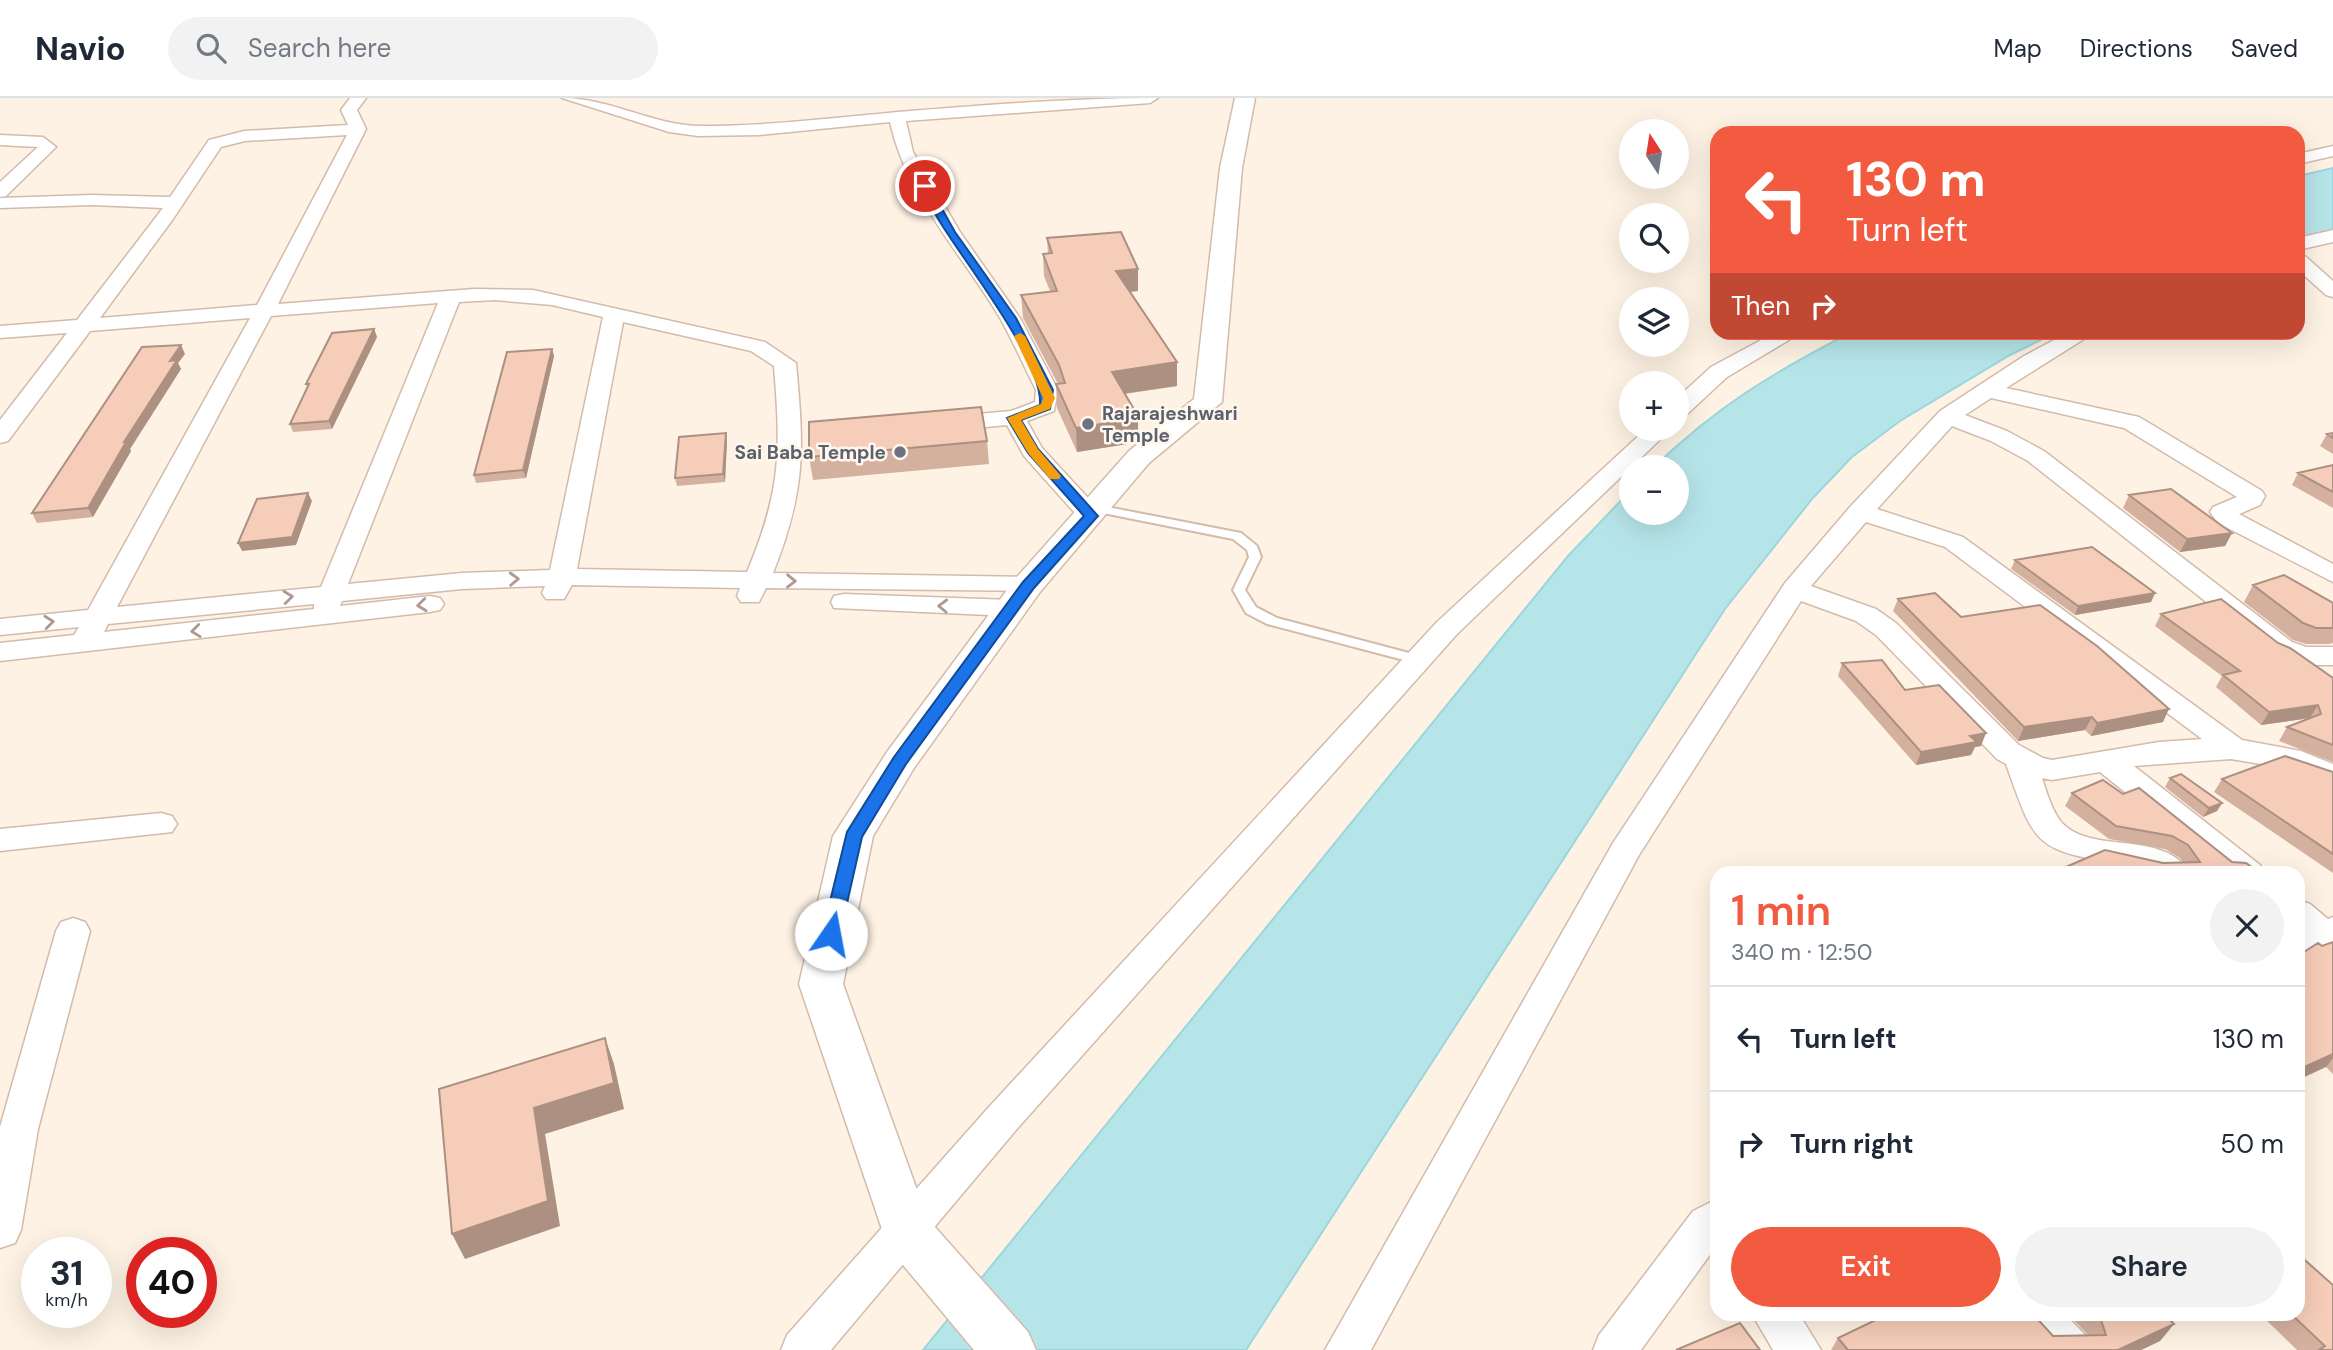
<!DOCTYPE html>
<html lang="en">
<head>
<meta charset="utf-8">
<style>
	:root { --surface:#fff; --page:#f2f2f3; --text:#1f2937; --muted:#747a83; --line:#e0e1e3; --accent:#f25b3f }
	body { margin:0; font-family:"DM Sans",sans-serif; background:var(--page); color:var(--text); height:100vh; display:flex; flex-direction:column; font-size:26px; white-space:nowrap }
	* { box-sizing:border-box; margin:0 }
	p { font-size:23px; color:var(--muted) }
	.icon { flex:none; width:38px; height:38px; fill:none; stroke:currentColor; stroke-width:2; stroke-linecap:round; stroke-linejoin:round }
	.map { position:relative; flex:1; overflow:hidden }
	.side { position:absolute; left:1710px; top:768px; width:595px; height:455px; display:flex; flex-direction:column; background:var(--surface); border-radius:21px; box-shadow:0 7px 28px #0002 }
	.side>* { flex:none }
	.hud { position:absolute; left:1710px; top:28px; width:595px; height:214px; border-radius:21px; box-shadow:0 7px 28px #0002; background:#f25b3f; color:#fff; overflow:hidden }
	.needle { width:46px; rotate:348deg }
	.fabs { position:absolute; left:1619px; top:21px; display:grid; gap:14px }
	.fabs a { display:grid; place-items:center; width:70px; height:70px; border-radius:50%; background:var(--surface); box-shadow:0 7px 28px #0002; font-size:35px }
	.speed { position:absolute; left:21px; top:1139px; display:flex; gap:14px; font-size:35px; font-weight:700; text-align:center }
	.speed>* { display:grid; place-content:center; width:91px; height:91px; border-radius:50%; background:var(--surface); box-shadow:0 7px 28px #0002; line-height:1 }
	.speed small { font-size:18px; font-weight:400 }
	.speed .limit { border:10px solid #d22; background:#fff; color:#111 }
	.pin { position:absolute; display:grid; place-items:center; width:60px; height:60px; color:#fff; margin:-30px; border:4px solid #fff; border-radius:50%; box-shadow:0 2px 7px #0007 }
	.me { position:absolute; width:77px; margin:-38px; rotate:12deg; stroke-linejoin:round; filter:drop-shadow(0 0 5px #0008) }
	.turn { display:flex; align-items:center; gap:24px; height:147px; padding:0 21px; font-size:32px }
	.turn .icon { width:91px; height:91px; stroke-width:2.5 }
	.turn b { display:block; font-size:49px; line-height:60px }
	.then { display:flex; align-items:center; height:66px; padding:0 21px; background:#0003; gap:14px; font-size:26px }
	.round { display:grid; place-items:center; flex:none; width:74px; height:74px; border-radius:37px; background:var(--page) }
	.head { display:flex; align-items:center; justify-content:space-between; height:119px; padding:0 21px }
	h1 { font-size:42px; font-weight:600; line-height:52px; color:var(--accent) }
	.cta { display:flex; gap:14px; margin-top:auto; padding:14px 21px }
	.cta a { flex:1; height:80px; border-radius:42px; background:var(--accent); color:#fff; font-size:28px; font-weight:600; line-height:80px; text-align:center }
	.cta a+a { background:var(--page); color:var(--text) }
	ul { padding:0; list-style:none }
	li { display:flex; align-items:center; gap:21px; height:105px; padding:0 21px; border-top:2px solid var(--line) }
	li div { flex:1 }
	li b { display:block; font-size:26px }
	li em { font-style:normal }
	header { display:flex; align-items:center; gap:42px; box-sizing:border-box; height:98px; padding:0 35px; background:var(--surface); border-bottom:2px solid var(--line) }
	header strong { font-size:33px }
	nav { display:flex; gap:38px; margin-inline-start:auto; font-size:24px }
	.search { width:490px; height:63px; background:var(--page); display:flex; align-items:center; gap:18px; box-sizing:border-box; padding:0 24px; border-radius:38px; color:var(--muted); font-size:26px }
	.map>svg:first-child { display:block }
	.water { fill:#b6e5e9; stroke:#9bd6dc; stroke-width:2 }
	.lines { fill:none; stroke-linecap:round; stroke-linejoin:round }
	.service-casing { stroke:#d3bbab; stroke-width:4 }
	.minor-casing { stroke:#d3bbab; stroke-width:3 }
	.tertiary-casing { stroke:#d3bbab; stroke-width:3 }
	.service { fill:#fff; fill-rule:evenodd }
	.minor { fill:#fff; fill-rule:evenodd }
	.tertiary { fill:#fff; fill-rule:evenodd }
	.wall { fill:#d4b09f }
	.shaded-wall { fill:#ac9082 }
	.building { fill:#f6cdb9; stroke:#ac9082; stroke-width:2 }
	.oneway { stroke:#af9991 }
	.route { fill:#1a73e8; stroke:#114b97; stroke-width:2 }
	.slow { fill:#f59e0b }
	.worship-dot { fill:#6b7280; stroke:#fff6ec; stroke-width:2.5 }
	.labels { text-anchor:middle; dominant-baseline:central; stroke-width:5; stroke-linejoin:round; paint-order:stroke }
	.far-worship-label { font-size:19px; font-weight:bold; fill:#5b616d; stroke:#fff6ec; text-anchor:start }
</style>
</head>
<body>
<header>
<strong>Navio</strong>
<div class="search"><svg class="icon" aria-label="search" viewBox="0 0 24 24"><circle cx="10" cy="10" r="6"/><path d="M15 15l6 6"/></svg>Search here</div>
<nav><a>Map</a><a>Directions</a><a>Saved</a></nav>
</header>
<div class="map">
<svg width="2333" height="1252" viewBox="0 0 2333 1252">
	<rect width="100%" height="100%" fill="#fef2e4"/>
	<path class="water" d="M2333 70V134L2298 143V78Z
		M1850 235H2055L2010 257 1900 323 1852 359 1812 401 1725 511 1246 1252H923L1568 458 1631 392V415H1676V369H1654C1716 309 1774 274 1850 235Z"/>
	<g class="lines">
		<defs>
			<path id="service" d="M1097 407 1241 435 1257 448 1261 459 1245 492 1256 509 1277 520 1424 559 1426 562 1419 566 1267 526 1246 515 1233 492 1249 459 1247 452 1233 441 1093 413V409Z"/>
			<path id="minor" d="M350 0H366L357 12 366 31 278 206 474 191 533 192 765 244 796 265C804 352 806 392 773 475L1028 479 1037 481 1041 487 1037 493 766 490 759 504H741L737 498 740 490 572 487 564 501H546L542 495 545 488 462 491 342 503 340 508 430 498 440 500 444 506 440 512 430 514 0 563V545L74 537 79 529 0 537V521L88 512 250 220 90 233 8 343 0 345V322L67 235 0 240V228L77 222 163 110 92 107 0 110V100L92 97 170 99 209 42 244 33 348 27 341 12ZM347 37 257 207 100 220 173 121 221 49 245 43ZM495 202 552 207 603 219 550 472 462 475 348 486 459 204ZM438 205 321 489 117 509 271 218ZM623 224 751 253 774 268C781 354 781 393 747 474L577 471ZM314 506V511L104 534 108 526Z
				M562 0C611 0 654 28 702 28 768 28 832 20 898 14 984 7 1071 0 1158 0L1150 5 906 23 913 54 960 134 1020 220 1058 292 1054 313 1027 323 1042 350 1100 413 1104 418 1100 423H1082L1024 358 1007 327 944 333 933 326 944 319 1011 313 1035 304 1036 292C1024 268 1013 243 1000 220 962 156 906 98 890 24L760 37 698 38 669 34Z
				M0 37 43 39 56 49 6 98 0 99V84L38 49 0 47Z
				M2333 48V58L2298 66V56Z
				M2333 132V144L2298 152V140Z
				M2298 156 2305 158 2333 183V199L2326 197 2298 172Z
				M1776 234H1802L1727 279 1684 319 1676 321V301L1711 269Z
				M2069 234H2095L2006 290 2139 319 2262 393 2265 398 2260 407 2239 416 2333 466V484L2218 425 2210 414 2213 409 2237 399 2124 330 1991 300 1965 317 2007 333 2044 353 2292 544 2306 549H2333V567H2302L2272 556 2028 363 1991 343 1952 328 1877 411 1963 439 2242 642 2301 653 2333 666V688L2291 671 2231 661 2134 668 2260 767 2265 775H2226L2100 674 2052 682 2042 680C2047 695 2052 713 2062 725 2092 757 2164 731 2190 775 2178 776 2163 777 2152 775 2142 774 2131 768 2121 766 2034 752 2035 748 2006 666L1997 661 1876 537 1856 523 1801 503 1639 757 1371 1252H1325L1613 745 1785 485 1850 409 1940 313 2024 258ZM1866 424 1945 449 2202 641 2159 644 2052 662 2043 660 2019 647 1896 525 1876 511 1811 488Z
				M1646 331H1671L1457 536 1016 1032 831 1252H781L787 1237 988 1010 1437 524Z
				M844 496 1011 502 1021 504 1025 510 1021 516 1011 518 834 510 831 504 834 498Z
				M161 715 172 718 177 726 172 734 0 753V731Z
				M2298 802 2310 806 2328 821 2333 819V845L2298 857Z
				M73 820 85 824 90 833 38 1031 21 1132 15 1145 0 1150V1029L56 833 61 824Z
				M1717 1101V1147L1641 1252H1593L1599 1237 1693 1113Z
				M1752 1216H1799L1821 1252H1773Z
				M2016 1216H2065L2085 1237 2091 1252H2041L2022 1230Z"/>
			<path id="tertiary" d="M1235 0H1255L1242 70 1222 304 1149 365 1040 494 914 670 873 738 843 886 927 1120 1028 1234 1036 1252H974L888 1149 799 886 833 738 887 654 1016 480 1129 353 1194 301 1220 70Z"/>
		</defs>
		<use href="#service" class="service-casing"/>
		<use href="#minor" class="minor-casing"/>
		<use href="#tertiary" class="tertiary-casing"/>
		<use href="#service" class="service"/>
		<use href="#minor" class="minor"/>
		<use href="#tertiary" class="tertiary"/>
	</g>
	<path class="wall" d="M1047 140 1138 171V193L1130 194 1177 288 1125 296 1138 318V342L1134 345 1077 354 1057 310 1056 286H1058L1023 220 1021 197 1050 193 1044 178 1043 156H1048Z
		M374 231 377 239 332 331 293 334 290 326 307 289 306 286Z
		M552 251 554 258 526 380 476 385 474 377Z
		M185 256 178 265 181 271 130 351 131 353 93 419 37 425 32 415Z
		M2333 335V356L2320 348 2327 336Z
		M727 343 725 384 677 388 675 380Z
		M987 343 989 366 813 382 809 359Z
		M2333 367V410L2292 387 2298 375Z
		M2129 397 2232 435 2225 448 2180 454 2123 410Z
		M2015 462 2155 495 2151 504 2075 517 2011 471Z
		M2253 487 2333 505V545L2329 546H2306L2293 542 2244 504Z
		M1898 501 1961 519 2163 624 2091 638 2085 632 2018 643 1893 513Z
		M2161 516 2278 545 2333 580V664L2279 643 2287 629 2310 620 2261 627 2216 589 2222 578 2155 528Z
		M1842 565 1905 592 1981 648 1975 649 1971 657 1916 667 1838 578Z
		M2333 674V775L2214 694 2222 681Z
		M2170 680 2222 705 2217 713 2203 719 2165 689Z
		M2072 695 2123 696 2232 764H2183L2180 760 2165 751 2109 741 2065 708Z
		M2333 844V976L2326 969 2322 848Z
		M2073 1216H2164L2174 1226 2160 1243 2141 1252H1831L1838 1240 2088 1237 2071 1219Z
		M2260 1216H2298L2333 1252H2297Z"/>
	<path class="shaded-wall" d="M1138 171V193L1116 195V173Z
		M374 231 377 239 332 331 329 323Z
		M181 247 185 256 178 265 181 271 130 351 131 353 93 419 88 410 170 263Z
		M552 251 554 258 526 380 523 372Z
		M1177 264V288L1113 297 1112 274Z
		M1138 318V342L1134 345 1077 354 1076 330Z
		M726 335 727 343 725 384 723 376Z
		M308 395 312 403 296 447 242 453 238 445Z
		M2232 435 2225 448 2180 454 2187 441Z
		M2155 495 2151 504 2075 517 2078 508Z
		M2318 607 2310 620 2261 627 2269 614Z
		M2169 611 2163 624 2091 638 2097 625Z
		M2092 619 2085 632 2018 643 2024 629Z
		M1986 635 1981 648 1975 649 1971 657 1916 667 1921 654 1970 638Z
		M2222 705 2217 713 2203 719 2209 710Z
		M605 940 614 966 624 1011 545 1036 560 1128 465 1161 452 1136 534 1010Z
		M2333 956V960L2326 969 2298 982V972Z
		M2174 1226 2160 1243 2141 1252H2118Z"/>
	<path class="building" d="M1121 134 1138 171 1116 173 1177 264 1112 274 1138 318 1134 321 1076 330 1056 286 1065 285 1059 267 1021 197 1057 193 1043 156 1052 155 1047 140Z
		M374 231 329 323 290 326 309 286H306L332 235Z
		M181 247 170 263 177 262 124 344H126L88 410 32 415 142 249Z
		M552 251 523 372 474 377 507 254Z
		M981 309 987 343 809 359V324Z
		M726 335 723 376 675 380 679 339Z
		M2333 335V340L2327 336Z
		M2333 367V394L2298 375Z
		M2171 391 2232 435 2187 441 2129 397Z
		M308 395 292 439 238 445 257 401Z
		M2092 449 2155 495 2078 508 2015 462Z
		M2284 477 2333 505V530H2316L2303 525 2253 487Z
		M1935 495 1961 519 2040 507 2097 548 2169 611 2097 625 2092 619 2024 629 1898 501Z
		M2221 501 2278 545 2290 550 2333 580V647L2287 629 2321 616 2318 607 2269 614 2223 577 2240 573 2161 516Z
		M1882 562 1905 592 1939 587 1986 635 1970 638 1977 644 1921 654 1842 565Z
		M2285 658 2333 674V756L2222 681Z
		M2181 676 2222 705 2209 710 2170 680Z
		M2103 682 2123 696 2139 690 2232 764 2246 765 2260 775H2052L2105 752 2163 765 2200 764 2188 747 2172 738 2116 728 2072 695Z
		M2333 844V956L2298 972V858L2318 845 2322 848Z
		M605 940 614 985 534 1010 548 1103 452 1136 439 991Z
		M2298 1156 2333 1187V1252H2319L2325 1248 2291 1216H2298Z
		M1888 1216H2033L2053 1238 2106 1237 2100 1219 2097 1216H2164L2174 1226 2118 1252H1848L1838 1240Z
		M1740 1225 1760 1252H1676Z"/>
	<defs><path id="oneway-chevron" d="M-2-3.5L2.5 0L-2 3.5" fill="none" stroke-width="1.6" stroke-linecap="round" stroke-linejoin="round" transform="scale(1.75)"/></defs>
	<g class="oneway">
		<use href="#oneway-chevron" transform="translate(514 481) rotate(-2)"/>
		<use href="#oneway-chevron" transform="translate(791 483) rotate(1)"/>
		<use href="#oneway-chevron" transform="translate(288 499) rotate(-6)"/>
		<use href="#oneway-chevron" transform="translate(422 507) rotate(174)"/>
		<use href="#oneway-chevron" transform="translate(943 508) rotate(-178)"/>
		<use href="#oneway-chevron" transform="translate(49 524) rotate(-6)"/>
		<use href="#oneway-chevron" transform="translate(196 533) rotate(173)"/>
	</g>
	<path class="route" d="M921 86H928L955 134 1016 220 1053 292 1050 311 1021 322 1038 351 1098 418 1034 490 906 666 871 724 862 739 840 836 831 843 822 836 847 734 894 659 1023 484 1084 418 1028 355 1007 320 1040 307C1043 261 962 162 937 119 932 109 921 96 921 86Z"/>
	<path class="slow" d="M1020 235 1025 238 1055 300 1050 311 1021 322 1038 351 1061 378 1059 381H1050L1028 355 1007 320 1041 306 1043 300 1014 238Z"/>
	<g class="worship-dot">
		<circle cx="1088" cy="326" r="7"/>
		<circle cx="900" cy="354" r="7"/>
	</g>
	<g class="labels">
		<g class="far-worship-label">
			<text x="1102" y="315">Rajarajeshwari<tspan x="1102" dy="22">Temple</tspan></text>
			<text x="886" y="354" text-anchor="end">Sai Baba Temple</text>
		</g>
	</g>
</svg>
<div class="fabs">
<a><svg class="needle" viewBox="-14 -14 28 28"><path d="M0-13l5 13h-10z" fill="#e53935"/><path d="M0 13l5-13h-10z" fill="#747a83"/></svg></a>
<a><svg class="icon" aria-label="search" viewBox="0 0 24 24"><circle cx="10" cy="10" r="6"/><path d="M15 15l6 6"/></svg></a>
<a><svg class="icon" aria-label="layers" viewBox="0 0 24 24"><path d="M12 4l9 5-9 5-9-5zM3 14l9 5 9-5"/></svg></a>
<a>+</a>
<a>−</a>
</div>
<div class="speed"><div>31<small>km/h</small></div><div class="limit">40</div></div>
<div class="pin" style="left:925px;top:88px;background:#d93025"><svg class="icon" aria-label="arrive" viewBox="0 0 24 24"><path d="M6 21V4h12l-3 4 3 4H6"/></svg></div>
<svg class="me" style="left:831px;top:836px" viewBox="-20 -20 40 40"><circle r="19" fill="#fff"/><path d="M0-13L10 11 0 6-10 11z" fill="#1a73e8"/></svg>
<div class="hud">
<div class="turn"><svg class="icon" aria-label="left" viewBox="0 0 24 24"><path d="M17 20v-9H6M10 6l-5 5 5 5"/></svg><div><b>130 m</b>Turn left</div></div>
<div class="then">Then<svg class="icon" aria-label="right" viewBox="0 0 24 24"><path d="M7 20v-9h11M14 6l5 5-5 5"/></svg></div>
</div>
<section class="side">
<div class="head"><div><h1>1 min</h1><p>340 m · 12:50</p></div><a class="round"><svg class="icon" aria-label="close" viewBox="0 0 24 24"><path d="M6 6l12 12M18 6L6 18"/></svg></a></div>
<ul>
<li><svg class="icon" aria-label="left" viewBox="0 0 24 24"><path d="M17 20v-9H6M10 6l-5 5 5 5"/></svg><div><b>Turn left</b></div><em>130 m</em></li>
<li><svg class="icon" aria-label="right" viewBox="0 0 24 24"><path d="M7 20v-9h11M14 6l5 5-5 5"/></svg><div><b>Turn right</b></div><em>50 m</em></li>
</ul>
<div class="cta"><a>Exit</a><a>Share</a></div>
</section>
</div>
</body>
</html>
